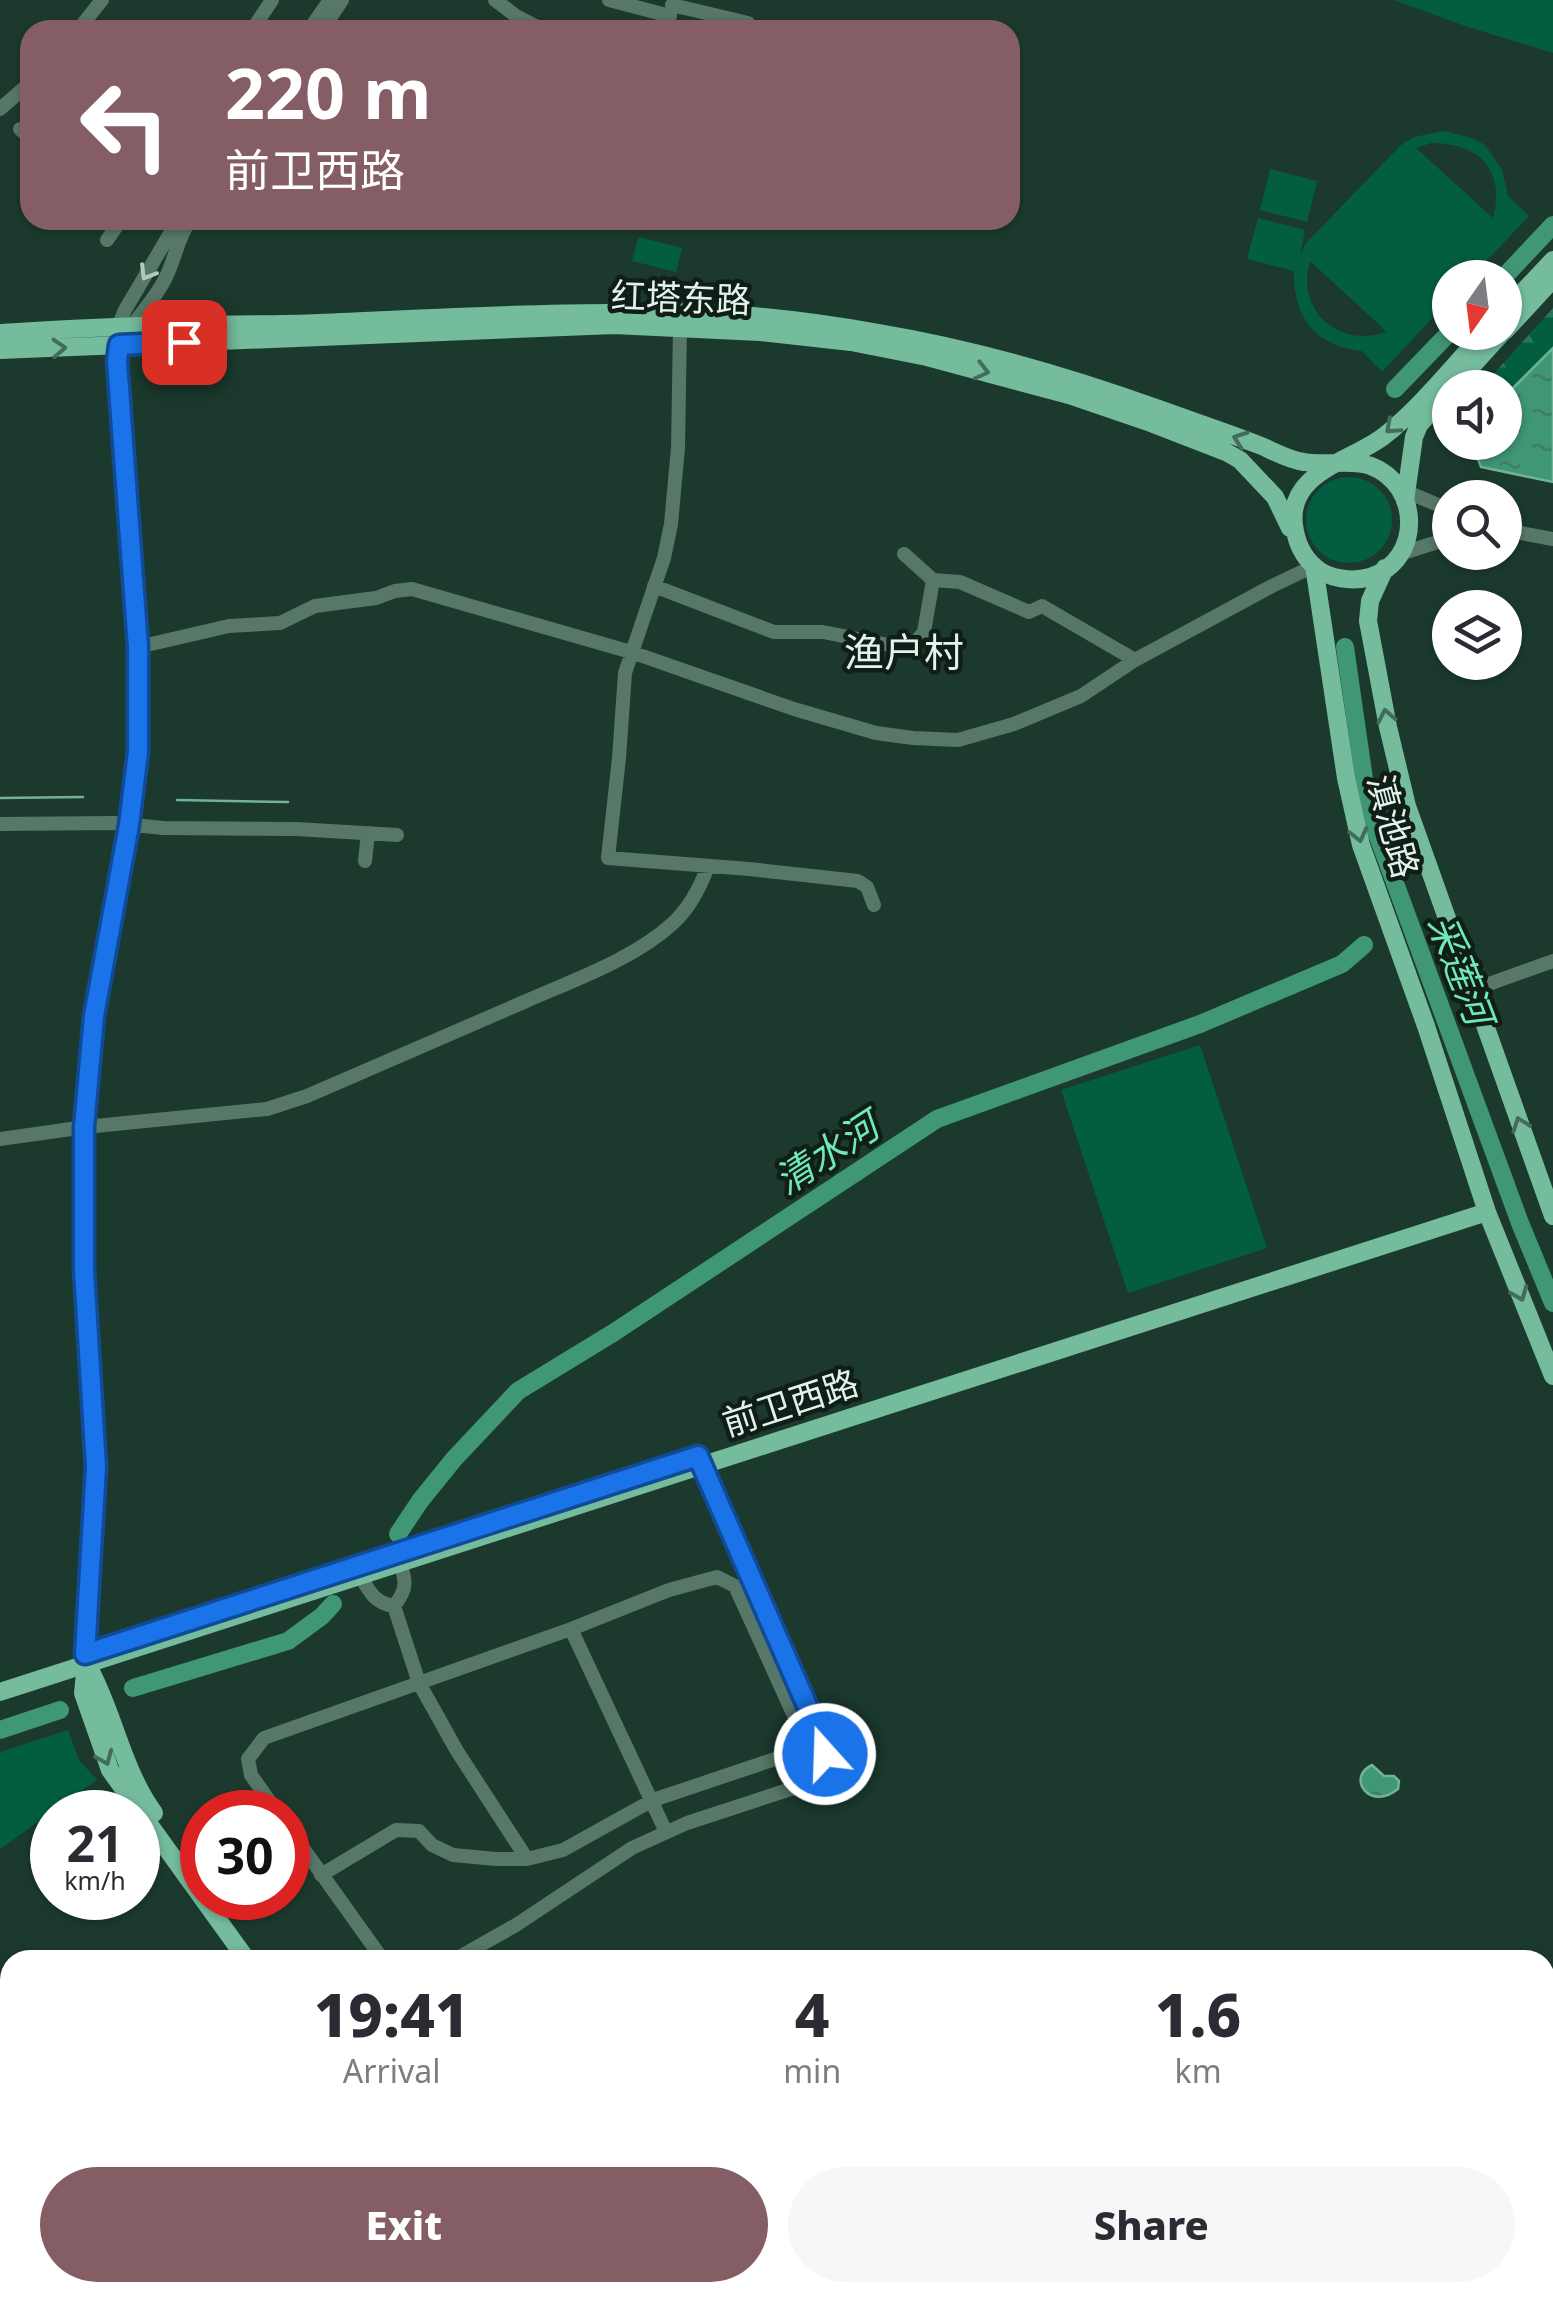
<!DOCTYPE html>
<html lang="en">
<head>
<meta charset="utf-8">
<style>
	:root { --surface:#fff; --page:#f7f7f7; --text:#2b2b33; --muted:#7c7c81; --accent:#855d65 }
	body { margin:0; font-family:"Noto Sans","Noto Sans SC",sans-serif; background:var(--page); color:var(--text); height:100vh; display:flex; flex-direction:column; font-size:38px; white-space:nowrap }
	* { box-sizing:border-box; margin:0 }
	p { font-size:32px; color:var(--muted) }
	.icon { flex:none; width:55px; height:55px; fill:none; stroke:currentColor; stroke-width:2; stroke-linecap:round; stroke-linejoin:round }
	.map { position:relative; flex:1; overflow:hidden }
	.sheet { position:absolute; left:0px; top:1950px; width:1555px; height:352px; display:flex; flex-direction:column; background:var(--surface); border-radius:30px 30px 0 0; box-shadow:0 2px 8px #0004 }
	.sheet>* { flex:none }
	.banner { position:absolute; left:20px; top:20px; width:1000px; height:210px; border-radius:30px; box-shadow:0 2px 8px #0004; background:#855d65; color:#fff; overflow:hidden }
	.needle { width:65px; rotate:194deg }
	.fabs { position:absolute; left:1432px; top:260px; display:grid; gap:20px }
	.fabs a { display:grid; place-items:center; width:90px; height:90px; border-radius:50%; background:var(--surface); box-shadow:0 2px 8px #0004; font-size:50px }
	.speed { position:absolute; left:30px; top:1790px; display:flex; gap:20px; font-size:50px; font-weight:700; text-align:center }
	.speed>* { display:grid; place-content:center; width:130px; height:130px; border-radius:50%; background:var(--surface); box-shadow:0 2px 8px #0004; line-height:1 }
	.speed small { font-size:25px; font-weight:400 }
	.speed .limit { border:15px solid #d22; background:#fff; color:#111 }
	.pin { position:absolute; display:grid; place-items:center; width:85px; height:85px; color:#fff; margin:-42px; border-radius:20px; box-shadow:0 5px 15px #0006 }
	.me { position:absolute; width:110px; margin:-55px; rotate:340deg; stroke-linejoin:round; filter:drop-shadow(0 0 8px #0008) }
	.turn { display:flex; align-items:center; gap:35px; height:210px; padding:0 40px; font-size:45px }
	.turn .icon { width:130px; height:130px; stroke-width:2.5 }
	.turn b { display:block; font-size:70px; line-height:85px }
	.eta { display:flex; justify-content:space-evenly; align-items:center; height:170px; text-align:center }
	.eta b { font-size:60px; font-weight:800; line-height:70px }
	.action { display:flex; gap:20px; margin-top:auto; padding:20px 40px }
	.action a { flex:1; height:115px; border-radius:60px; background:var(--accent); color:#fff; font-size:40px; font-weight:800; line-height:115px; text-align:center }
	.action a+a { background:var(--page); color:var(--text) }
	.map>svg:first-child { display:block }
	.green { fill:#035d41; fill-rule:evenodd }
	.forest { fill:url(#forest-firs) }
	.water { fill:url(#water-ripples); stroke:#70b398; stroke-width:2.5 }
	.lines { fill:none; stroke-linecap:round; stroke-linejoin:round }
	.stream { stroke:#70b398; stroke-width:2.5 }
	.river { stroke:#3f9775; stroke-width:18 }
	.minor { stroke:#577869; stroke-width:14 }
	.major { stroke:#75bc9d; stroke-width:18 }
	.oneway { stroke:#b1c8bd }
	.oneway2 { stroke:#436d5a }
	.route-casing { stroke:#114b97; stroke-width:25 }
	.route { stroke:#1a73e8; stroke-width:18 }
	.labels { text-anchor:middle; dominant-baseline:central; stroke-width:9; stroke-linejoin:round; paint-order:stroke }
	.street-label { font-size:35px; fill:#e1f3ea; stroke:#111e18 }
	.water-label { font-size:38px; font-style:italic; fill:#70e9b8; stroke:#111e18 }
	.quarter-label { font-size:40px; fill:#e1f3ea; stroke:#111e18 }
</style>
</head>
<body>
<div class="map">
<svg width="1553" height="2301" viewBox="0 0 1553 2301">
	<defs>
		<pattern id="forest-firs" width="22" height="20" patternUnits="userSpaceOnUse" patternTransform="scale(2.5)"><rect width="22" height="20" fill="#035d41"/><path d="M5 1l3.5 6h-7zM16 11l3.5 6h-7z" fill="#27755d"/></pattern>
		<pattern id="water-ripples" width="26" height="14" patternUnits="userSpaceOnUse" patternTransform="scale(2.5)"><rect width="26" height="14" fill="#3f9775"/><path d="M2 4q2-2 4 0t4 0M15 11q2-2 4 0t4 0" fill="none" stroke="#417c65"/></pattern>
	</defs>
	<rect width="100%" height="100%" fill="#1b3a2d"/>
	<path class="green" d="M1394 0H1553V53L1465 26Z
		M1444 131 1472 138 1485 145 1502 169 1508 196 1529 216 1471 277 1450 278V299L1382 372 1362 351C1315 346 1293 317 1294 271L1247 259 1258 218 1305 230 1300 256 1306 243 1401 145 1414 137ZM1431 143C1478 143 1506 169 1493 218L1416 148ZM1310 261 1386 331V332C1339 349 1295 310 1310 261Z
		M1270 169 1317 181 1307 222 1260 210Z
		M638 237 682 248 676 272 632 261Z
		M1306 520a43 43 0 1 1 86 0a43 43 0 1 1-86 0Z
		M1200 1045 1267 1248 1128 1293 1061 1090Z
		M68 1730 79 1760 97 1780 0 1849V1752Z
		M10 1974V2039L0 2037V1981Z
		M0 2089 10 2104V2194L0 2202Z
		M60 2293H144L150 2301H48Z"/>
	<path class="forest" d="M1553 308V348L1505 396V388H1481Z"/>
	<path class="water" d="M1553 348V482L1481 467 1478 459 1479 443 1505 442V396Z
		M1372 1765 1384 1776H1394L1399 1781 1398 1789C1369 1812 1346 1777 1372 1765Z"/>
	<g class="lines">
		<path class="stream" d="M0 798 83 797
			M177 800 288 802"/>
		<path class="river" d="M1503 278 1553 225
			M1395 389 1450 332
			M1345 647 1364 779 1377 834 1520 1223 1553 1303
			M398 1534 420 1501 454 1459 518 1391 613 1333 937 1119 1200 1024 1342 964 1364 945
			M133 1688 288 1641 322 1616 333 1604
			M0 1730 60 1710"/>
		<path class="minor" d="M495 0 516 16 543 30
			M609 0 670 16
			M672 5 748 23
			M78 30 102 0
			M252 30 272 0
			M309 30 330 0
			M322 30 342 0
			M0 109 30 83
			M20 129 30 138
			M107 240 121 220
			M680 326 678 448 671 524 664 558 625 673 619 758 608 858 749 869 858 881 867 887 874 905
			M128 332C140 314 155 299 165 279 176 258 176 241 190 220
			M1400 489 1450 510
			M1505 530 1553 539
			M1403 553 1450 538
			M904 554 933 580 960 582 1029 612 1042 606 1135 660
			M654 586 774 632H823L899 647 915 643 924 632 933 580
			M138 647 229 626 280 623 315 606 376 598 395 591 412 589 631 652 794 709 876 733 913 738 958 740 1014 724 1081 696 1135 660 1272 586 1314 566
			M0 824 114 823 163 828 296 829 397 835
			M365 861 368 833
			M1472 990 1553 961
			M0 1139 85 1127 267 1109 307 1096C379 1065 451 1033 524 1002 571 981 634 959 672 924 690 908 700 888 708 866
			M357 1569C367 1587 372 1603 394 1606 411 1585 404 1577 397 1554
			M394 1606 419 1683 457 1751 527 1859
			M571 1629 666 1832
			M86 1664 95 1467 84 1270 85 1127 94 1016 129 825 138 752V647L117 361 118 327 125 310 178 220
			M277 1812 251 1775 248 1759 264 1738 571 1629 669 1590 717 1577 735 1586 796 1720 799 1737 796 1752 653 1800 563 1850 527 1859H496L453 1855 432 1845 419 1831 396 1830 321 1875
			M288 1827 383 1960
			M454 1960 516 1925 632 1848 687 1823 806 1784C823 1772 826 1760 822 1741L698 1456
			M0 2268 10 2261
			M228 2292 234 2301
			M1189 2292 1193 2301
			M1398 2292 1403 2301
			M1041 2301 1055 2292"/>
		<path class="major" d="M1505 311 1553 260
			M1505 331 1553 279
			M0 333C61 329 122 326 184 325 229 324 274 325 319 323 416 319 512 313 609 313 648 313 687 311 725 314 776 317 828 324 879 333 975 349 1067 376 1159 409 1192 421 1226 432 1259 445 1274 451 1288 460 1304 462 1325 466 1353 459 1371 466 1421 485 1423 560 1370 577 1353 582 1328 579 1315 567 1302 556 1296 541 1294 525 1287 472 1352 461 1384 436 1421 407 1452 367 1485 332
			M0 350 614 325 760 332 851 342 927 357 1069 395 1151 423 1226 452 1240 460 1275 497 1290 528
			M1452 388 1503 332
			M1405 501 1414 437 1419 425 1450 390
			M1314 566 1346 778 1361 845 1426 1026 1487 1212 1553 1376
			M1385 568 1370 601 1368 621 1388 727 1407 806 1553 1216
			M86 1664 83 1693 110 1770 247 1960
			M87 1664C114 1712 121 1767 154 1813
			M0 1692 1487 1212
			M615 2292 648 2301
			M659 2292 692 2301"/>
	</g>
	<defs><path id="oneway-chevron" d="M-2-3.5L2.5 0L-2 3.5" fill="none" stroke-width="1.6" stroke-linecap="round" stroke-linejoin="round" transform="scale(2.5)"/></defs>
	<use class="oneway" href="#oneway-chevron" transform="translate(147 273) rotate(121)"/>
	<g class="oneway2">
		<use href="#oneway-chevron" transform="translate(59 348) rotate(-3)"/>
		<use href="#oneway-chevron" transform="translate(982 371) rotate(14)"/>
		<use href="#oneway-chevron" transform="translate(1392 427) rotate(138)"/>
		<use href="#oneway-chevron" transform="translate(1240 439) rotate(-160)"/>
		<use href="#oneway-chevron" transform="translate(1386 716) rotate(-101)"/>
		<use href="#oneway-chevron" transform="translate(1359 835) rotate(76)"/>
		<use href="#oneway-chevron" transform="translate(1520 1124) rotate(-110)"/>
		<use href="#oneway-chevron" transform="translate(1520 1294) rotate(68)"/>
		<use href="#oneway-chevron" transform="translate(105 1758) rotate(67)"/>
	</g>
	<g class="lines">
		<defs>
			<path id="route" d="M184 342 119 345 117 361 138 647V752L129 825 94 1016 84 1127V1270L96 1467 85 1654 698 1456 822 1740 825 1754"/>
		</defs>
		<use href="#route" class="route-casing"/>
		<use href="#route" class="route"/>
	</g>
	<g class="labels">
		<g class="street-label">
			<text transform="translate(681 297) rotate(2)">红塔东路</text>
			<text transform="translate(1394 826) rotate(75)">滇池路</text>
			<text transform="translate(790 1402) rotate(-18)">前卫西路</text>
		</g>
		<g class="water-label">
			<text transform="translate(1462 969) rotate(69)">采莲河</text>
			<text transform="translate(826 1152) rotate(-33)">清水河</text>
		</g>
		<g class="quarter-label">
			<text x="904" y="651">渔户村</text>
		</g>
	</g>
</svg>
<div class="fabs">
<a><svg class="needle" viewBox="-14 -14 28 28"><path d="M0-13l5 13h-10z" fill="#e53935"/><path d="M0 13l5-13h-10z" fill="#7c7c81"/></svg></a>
<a><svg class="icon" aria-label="sound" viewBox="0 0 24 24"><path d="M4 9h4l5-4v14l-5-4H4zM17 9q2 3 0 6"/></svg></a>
<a><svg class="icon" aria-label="search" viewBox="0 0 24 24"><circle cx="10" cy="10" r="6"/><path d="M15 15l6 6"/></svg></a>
<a><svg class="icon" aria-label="layers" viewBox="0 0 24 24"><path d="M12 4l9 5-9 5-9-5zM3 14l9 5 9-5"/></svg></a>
</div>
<div class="speed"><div>21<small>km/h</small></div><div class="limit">30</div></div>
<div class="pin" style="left:184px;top:342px;background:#d93025"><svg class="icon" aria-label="arrive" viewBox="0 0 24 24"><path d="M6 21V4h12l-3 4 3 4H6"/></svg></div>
<svg class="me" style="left:825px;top:1754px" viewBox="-20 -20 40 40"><circle r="17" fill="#1a73e8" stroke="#fff" stroke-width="3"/><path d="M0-11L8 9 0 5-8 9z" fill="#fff"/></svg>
<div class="banner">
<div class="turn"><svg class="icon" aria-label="left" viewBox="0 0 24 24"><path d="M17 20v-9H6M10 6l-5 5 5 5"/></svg><div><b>220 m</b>前卫西路</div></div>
</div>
<section class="sheet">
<div class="eta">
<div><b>19:41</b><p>Arrival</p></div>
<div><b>4</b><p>min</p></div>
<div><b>1.6</b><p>km</p></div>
</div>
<div class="action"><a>Exit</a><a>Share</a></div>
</section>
</div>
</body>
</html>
